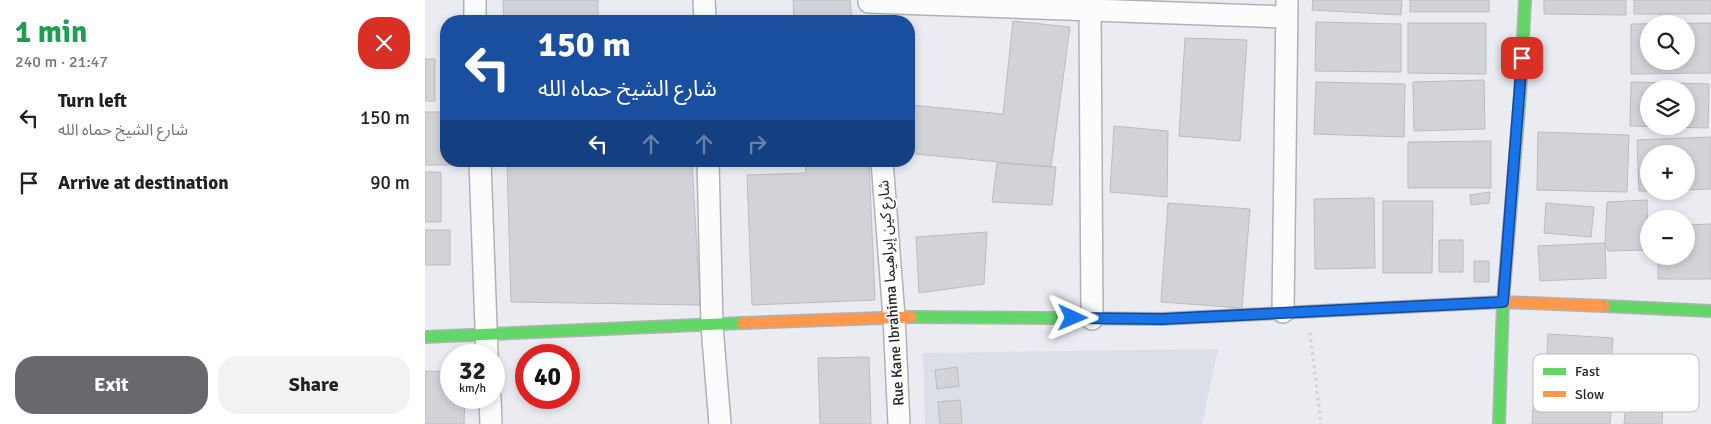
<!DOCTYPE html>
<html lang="en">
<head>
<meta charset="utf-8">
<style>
	:root { --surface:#fff; --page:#f2f2f2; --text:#202124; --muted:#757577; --accent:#68696c }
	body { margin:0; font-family:Signika,"Noto Sans Arabic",sans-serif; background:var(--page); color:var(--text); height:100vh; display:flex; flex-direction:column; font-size:19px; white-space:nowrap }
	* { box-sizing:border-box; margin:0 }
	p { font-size:16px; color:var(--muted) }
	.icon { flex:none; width:28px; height:28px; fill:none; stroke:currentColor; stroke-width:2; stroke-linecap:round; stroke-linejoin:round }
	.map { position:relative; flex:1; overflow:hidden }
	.details { display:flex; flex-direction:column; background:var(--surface); width:425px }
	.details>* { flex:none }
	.hud { position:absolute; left:15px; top:15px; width:475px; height:152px; border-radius:20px; box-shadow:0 2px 8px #0003; background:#1a4fa0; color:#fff; overflow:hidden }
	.buttons { position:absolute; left:1215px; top:15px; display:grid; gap:10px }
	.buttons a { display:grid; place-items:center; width:55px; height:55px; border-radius:50%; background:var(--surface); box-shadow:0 2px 8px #0003; font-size:25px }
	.speed { position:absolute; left:15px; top:344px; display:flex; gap:10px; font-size:25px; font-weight:700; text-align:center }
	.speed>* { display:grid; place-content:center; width:65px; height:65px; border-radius:50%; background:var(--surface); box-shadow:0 2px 8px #0003; line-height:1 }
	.speed small { font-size:12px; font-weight:400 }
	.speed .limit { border:8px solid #d22; background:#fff; color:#111 }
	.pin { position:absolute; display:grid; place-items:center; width:42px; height:42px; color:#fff; margin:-21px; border-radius:10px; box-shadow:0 2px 8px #0006 }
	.me { position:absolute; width:55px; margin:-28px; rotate:91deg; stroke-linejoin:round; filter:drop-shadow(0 0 4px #0008) }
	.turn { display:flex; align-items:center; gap:18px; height:105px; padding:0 15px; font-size:22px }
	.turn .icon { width:65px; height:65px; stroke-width:2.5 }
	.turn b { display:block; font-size:35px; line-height:42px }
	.lanes { display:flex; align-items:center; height:48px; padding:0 15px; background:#0003; justify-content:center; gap:25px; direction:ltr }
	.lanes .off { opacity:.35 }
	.round { display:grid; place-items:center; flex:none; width:52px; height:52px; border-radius:20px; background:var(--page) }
	.headline { display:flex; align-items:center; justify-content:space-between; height:85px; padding:0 15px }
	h1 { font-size:30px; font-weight:700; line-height:38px; color:#1e9e55 }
	.primary-button { display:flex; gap:10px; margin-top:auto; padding:10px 15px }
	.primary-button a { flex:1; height:58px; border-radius:20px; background:var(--accent); color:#fff; font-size:20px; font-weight:700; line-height:58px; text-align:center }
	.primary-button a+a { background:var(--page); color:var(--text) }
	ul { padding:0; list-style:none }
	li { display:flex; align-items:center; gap:15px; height:65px; padding:0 15px }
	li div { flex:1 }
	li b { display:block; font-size:19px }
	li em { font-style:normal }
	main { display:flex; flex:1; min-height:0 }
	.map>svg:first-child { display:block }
	.built { fill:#dcdee8 }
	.building { fill:#d2d3d6; stroke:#bbbcbf; fill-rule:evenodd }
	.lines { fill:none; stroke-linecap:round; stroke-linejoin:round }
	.street-casing { stroke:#b1b2b5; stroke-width:24 }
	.fast-casing { stroke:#b1b2b5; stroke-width:14 }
	.slow-casing { stroke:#b1b2b5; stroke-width:14 }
	.path { stroke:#d1d1d2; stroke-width:3; stroke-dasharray:2.5 4; stroke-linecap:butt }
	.street { stroke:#fcfcfd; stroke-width:21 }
	.fast { stroke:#63d668; stroke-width:11 }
	.slow { stroke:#ff974d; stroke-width:11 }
	.route-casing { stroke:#114b97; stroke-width:12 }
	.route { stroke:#1a73e8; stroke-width:9 }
	.labels { text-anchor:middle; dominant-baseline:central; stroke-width:4; stroke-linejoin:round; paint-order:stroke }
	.street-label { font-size:15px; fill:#222225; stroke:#fff }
	.key { fill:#fff; stroke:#bdbdbe; stroke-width:1 }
	.key-label { font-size:14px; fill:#222225 }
</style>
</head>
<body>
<main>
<section class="details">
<div class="headline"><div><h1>1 min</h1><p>240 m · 21:47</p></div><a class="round" style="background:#d93025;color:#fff"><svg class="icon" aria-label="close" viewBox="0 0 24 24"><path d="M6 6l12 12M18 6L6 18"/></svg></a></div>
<ul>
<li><svg class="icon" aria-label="left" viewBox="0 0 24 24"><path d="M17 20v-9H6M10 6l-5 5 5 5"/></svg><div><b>Turn left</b><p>شارع الشيخ حماه الله</p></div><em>150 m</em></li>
<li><svg class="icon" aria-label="arrive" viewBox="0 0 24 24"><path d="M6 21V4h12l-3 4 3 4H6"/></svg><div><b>Arrive at destination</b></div><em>90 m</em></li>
</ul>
<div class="primary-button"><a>Exit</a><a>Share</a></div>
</section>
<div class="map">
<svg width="1286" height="424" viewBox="0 0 1286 424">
	<rect width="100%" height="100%" fill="#ebecf1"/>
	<path class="built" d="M793 349 777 424H500L498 353Z"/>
	<path class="building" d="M78 0H173V21H79Z
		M368 0H425L427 21H369Z
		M888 0H977L976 15 887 10Z
		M985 0H1064V12H985Z
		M1119 0H1201V15L1119 14Z
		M1209 0H1286V14H1209Z
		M588 21 645 27 626 167 490 154 486 105 578 114Z
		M891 22 976 24V72L890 71Z
		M983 23H1061V74L983 73Z
		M1286 23V73L1206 74V24ZM1224 24H1261V61H1224Z
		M760 38 822 40 815 141 754 136Z
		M0 59H10V101H0Z
		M1059 80 1060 129 989 131 988 82Z
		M891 82 980 84 979 137 889 134Z
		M1206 82 1284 84 1283 128 1205 126ZM1224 89H1261V126H1224Z
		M0 112H21V161H35V165H0Z
		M689 126 743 131 742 197 685 192Z
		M1113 132 1204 135 1202 192 1112 190Z
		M1286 137V189L1261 190V154H1224V191H1214L1212 140Z
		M1066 141V188H983V142Z
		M82 161H267L275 305 86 302Z
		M380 161H444L450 300 327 305 322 175 381 173Z
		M572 163 631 167 627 205 567 202Z
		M0 172H16V222H0Z
		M1065 192 1064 203 1046 205 1045 195Z
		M949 198 950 268 890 269 889 199Z
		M1222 200 1223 250 1183 251 1180 243 1182 202Z
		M958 201H1008L1007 273H958Z
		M743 203 825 209 817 308 736 302Z
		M1121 203 1169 207 1166 237 1119 233Z
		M1286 224V279H1233V256H1261V225Z
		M0 230H25V265H0Z
		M562 232 559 284 494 293 491 237Z
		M1014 240H1038V272H1014Z
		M1180 243 1181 278 1115 281 1113 246Z
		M1049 261H1064V282H1049Z
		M1123 334 1188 338 1184 391 1120 386Z
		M444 357 446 424H395L393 358Z
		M532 367 534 386 512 389 510 370Z
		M0 371 26 372V398H40L39 424H0Z
		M1109 393 1187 396 1185 424H1107Z
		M535 400 537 424H515L513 402Z
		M1201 403 1238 406 1237 424H1199Z"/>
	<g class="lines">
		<defs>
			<path id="street" d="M50 0V21
				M279 0 280 21
				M444 2 861 17
				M665 10 667 319
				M55 161 62 355
				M283 161 287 326 295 424
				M457 161 469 317 474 424
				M858 312 862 0
				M65 398 66 424"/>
			<path id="fast" d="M1179 306 1286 311
				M486 317 737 319 1017 305
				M0 337 318 323
				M1074 424 1078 302 1095 96 1100 0"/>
			<path id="slow" d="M1017 305 1078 302 1179 306
				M318 323 486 317"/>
		</defs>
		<use href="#street" class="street-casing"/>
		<use href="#fast" class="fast-casing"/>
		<use href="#slow" class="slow-casing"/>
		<path class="path" d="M885 333 896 424"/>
		<use href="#street" class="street"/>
		<use href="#fast" class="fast"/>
		<use href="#slow" class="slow"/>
	</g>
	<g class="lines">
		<defs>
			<path id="route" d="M648 318 737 319 1078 302 1097 58"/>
		</defs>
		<use href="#route" class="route-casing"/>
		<use href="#route" class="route"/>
	</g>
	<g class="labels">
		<g class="street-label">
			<text transform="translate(466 293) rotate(-94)">Rue Kane Ibrahima شارع كين إبراهيما</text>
		</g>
	</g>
	<rect x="1108" y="354" width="166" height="58" rx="8" class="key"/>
	<rect x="1118" y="368" width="23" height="7" fill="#63d668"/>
	<rect x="1118" y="391" width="23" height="6" fill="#ff974d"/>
	<g class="key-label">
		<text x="1150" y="376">Fast</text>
		<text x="1150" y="399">Slow</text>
	</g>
</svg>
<div class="buttons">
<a><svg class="icon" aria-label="search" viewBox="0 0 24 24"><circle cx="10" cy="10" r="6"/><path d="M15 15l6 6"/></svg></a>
<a><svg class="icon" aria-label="layers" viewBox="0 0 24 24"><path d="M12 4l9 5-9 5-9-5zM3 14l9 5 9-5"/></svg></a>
<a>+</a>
<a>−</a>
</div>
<div class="speed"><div>32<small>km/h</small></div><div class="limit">40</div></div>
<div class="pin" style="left:1097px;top:58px;background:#d93025"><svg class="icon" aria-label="arrive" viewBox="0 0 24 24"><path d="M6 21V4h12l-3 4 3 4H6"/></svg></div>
<svg class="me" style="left:648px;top:318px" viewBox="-20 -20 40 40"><path d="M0-17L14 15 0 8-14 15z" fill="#1a73e8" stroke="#fff" stroke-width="4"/></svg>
<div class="hud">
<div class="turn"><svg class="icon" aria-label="left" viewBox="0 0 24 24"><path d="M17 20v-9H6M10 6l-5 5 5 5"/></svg><div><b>150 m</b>شارع الشيخ حماه الله</div></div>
<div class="lanes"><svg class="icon" aria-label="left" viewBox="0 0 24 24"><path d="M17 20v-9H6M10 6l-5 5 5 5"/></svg><svg class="icon off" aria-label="ahead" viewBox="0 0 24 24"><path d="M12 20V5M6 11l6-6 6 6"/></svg><svg class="icon off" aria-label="ahead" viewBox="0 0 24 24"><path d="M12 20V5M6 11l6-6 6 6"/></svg><svg class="icon off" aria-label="right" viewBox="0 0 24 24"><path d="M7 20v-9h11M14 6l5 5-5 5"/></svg></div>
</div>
</div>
</main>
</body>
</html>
